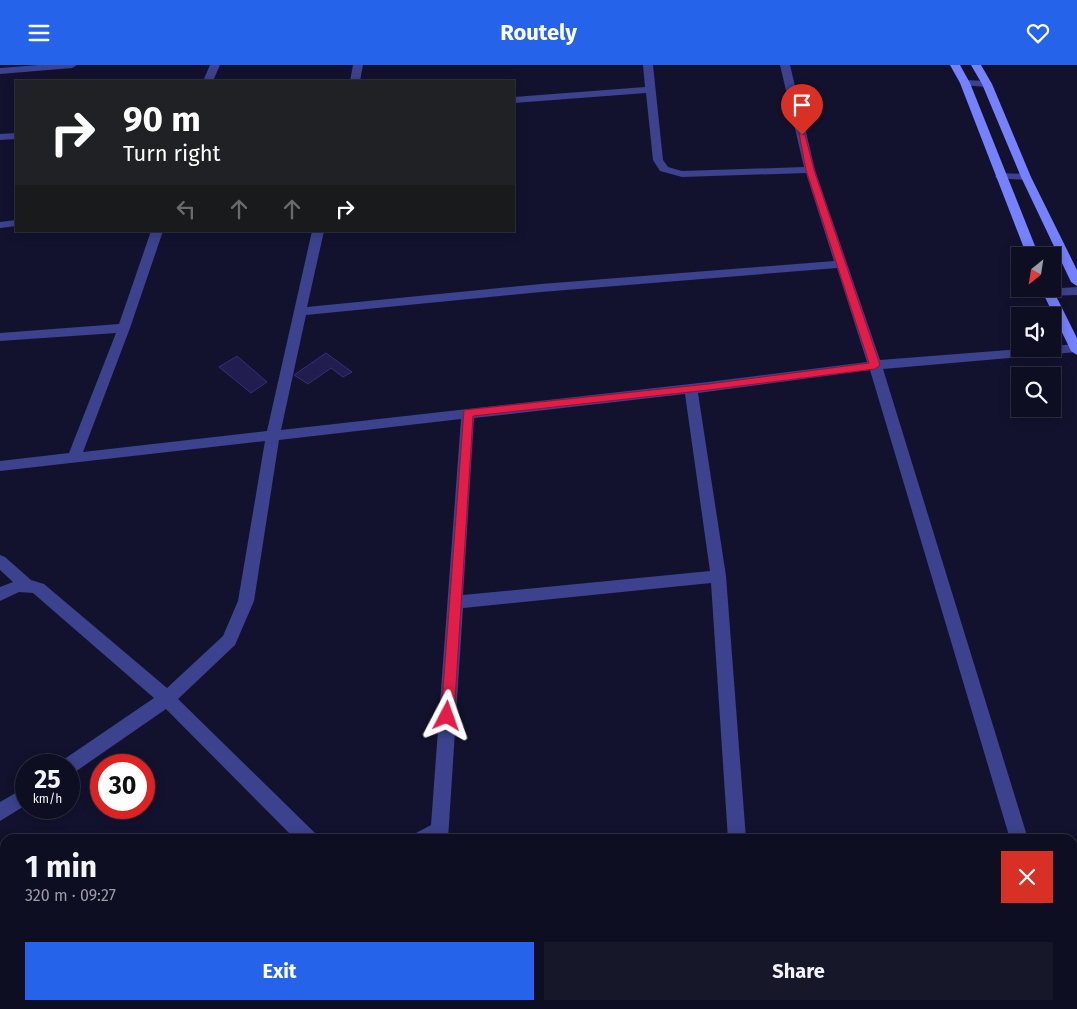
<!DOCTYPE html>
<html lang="en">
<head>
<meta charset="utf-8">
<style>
	:root { --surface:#0e0e22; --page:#17172a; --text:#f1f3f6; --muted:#9b9ca5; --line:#2e2e40; --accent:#2563eb }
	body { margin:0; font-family:"Fira Sans",sans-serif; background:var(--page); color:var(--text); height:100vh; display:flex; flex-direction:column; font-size:19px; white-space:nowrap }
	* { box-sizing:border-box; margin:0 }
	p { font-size:16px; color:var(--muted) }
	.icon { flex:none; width:28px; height:28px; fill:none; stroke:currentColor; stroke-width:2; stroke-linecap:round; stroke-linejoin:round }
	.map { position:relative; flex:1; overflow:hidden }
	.details { position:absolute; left:0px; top:769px; width:1078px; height:176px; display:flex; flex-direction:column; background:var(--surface); border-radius:15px 15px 0 0; box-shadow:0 2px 12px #0003,0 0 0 1px var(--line) }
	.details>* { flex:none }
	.guide { position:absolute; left:15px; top:15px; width:500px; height:152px; border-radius:0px; box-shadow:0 2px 12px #0003,0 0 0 1px var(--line); background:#202124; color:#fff; overflow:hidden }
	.needle { width:32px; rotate:210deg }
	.tools { position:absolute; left:1011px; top:182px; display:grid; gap:10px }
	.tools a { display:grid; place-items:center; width:50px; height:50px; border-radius:0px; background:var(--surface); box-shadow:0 2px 12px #0003,0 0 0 1px var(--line); font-size:25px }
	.speed { position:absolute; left:15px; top:689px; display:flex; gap:10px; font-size:25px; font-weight:700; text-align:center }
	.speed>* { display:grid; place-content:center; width:65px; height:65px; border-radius:50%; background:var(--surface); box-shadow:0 2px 12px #0003,0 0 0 1px var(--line); line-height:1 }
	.speed small { font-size:12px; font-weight:400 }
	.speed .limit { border:8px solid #d22; background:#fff; color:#111 }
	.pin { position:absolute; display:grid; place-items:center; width:42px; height:42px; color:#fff; margin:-51px -21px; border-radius:50% 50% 50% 0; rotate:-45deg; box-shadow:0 0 5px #0007 }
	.pin .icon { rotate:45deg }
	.me { position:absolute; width:55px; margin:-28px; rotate:4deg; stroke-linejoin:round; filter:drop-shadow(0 0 4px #0008) }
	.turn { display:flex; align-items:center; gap:18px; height:105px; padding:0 25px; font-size:22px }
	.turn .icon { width:65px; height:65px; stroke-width:2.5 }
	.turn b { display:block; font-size:35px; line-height:42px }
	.lanes { display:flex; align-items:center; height:48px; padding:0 25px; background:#0003; justify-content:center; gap:25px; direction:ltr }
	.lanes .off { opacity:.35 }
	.round { display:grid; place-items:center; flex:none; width:52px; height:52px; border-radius:0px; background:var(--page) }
	.summary { display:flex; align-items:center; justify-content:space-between; height:85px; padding:0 25px }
	h1 { font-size:30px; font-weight:700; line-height:38px }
	.cta { display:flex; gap:10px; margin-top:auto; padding:10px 25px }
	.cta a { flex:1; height:58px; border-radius:0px; background:var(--accent); color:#fff; font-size:20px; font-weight:700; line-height:58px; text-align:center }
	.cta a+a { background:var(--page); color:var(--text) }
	header { display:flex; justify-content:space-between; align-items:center; height:65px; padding:0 25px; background:var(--accent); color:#fff; font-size:22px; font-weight:700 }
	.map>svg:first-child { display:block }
	.building { fill:#221d4f; stroke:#362f7b }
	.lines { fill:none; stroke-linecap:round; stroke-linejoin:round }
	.street { fill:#3c428d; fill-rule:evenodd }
	.secondary { fill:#7581ff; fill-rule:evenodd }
	.route { fill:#e11d48; stroke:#92132f }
</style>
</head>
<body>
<header><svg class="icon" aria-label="menu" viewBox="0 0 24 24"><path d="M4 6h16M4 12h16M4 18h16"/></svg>Routely<svg class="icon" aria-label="heart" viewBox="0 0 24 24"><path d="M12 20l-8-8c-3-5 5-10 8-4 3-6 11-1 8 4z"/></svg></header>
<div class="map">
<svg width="1077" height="944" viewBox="0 0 1077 944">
	<rect width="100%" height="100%" fill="#13122e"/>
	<path class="building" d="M326 288 352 307 343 312 331 303 308 319 294 310Z
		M237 291 267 317 251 328 219 302Z"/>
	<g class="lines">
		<path class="street" d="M38 0H77L72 3 0 9V3Z
			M210 0H220L213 16H203Z
			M353 0H363L360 16H350Z
			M643 0H653L663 95 668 102 682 106 804 102 780 0H790L815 105 880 295 1020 284H1052V281L1077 279V287L883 304 1028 774H1010L870 305 698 328 726 511 746 774H728L711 518 463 543 448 774H414L416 768 431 760 461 354 279 375 254 536 235 580 178 634 315 768 317 774H295L166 644 75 707 69 709V700H61L63 695 154 633 33 528 19 527 0 536V522L13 517 0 505V490L5 492 31 515 44 519 167 623 223 571 238 536 265 376 0 406V396L69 388 116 268 0 276V268L119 259 151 166H163L130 263 83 387 267 366 312 166H324L307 242 541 219 834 196 806 108 682 112 660 106 653 95 646 28 514 38V32L645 22ZM837 203 867 297 708 317 281 365 306 250 541 227ZM685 329 710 506 463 530 474 353Z
			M965 15 987 16 992 19 987 22 962 20 960 18Z
			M16 68V74L0 75V69Z
			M1000 108 1026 109 1031 112 1026 115 996 113 995 111Z
			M16 155V161L0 163V157Z
			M1077 222V230L1048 231 1042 227 1046 224Z
			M26 722V740L0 756V737Z
			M1072 932 1077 939V944H1058L1057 940H1072Z
			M147 940H172L171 944H146Z
			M417 940H437V944H417Z
			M739 940H759L760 944H740Z
			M849 940H892L891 944H848Z"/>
		<path class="secondary" d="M950 0H960L970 18 1039 191H1027L960 18Z
			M971 0H981L992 19 1031 112 1077 205V221L1071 217 1021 112 982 19Z
			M1052 223 1077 273V290L1071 286 1041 224Z"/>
	</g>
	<path class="route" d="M799 68 805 70 814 105 880 300 875 304 708 325 473 351 454 651 452 655 447 657 443 655 441 651 464 345 708 319 869 298 806 105Z"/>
</svg>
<div class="tools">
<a><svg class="needle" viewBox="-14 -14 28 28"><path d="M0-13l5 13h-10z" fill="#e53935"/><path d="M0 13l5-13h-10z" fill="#9b9ca5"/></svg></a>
<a><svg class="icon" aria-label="sound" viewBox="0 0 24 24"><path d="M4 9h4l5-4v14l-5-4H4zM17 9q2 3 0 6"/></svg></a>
<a><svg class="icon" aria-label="search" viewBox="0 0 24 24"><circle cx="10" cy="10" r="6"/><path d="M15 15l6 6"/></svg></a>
</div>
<div class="speed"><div>25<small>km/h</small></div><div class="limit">30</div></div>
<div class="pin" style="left:802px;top:70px;background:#d93025"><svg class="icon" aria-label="arrive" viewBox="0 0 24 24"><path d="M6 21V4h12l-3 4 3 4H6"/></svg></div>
<svg class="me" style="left:447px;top:651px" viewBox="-20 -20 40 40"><path d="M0-17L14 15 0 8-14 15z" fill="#e11d48" stroke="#fff" stroke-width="4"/></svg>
<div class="guide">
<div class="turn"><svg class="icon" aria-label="right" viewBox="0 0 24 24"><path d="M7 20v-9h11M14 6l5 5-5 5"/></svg><div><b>90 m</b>Turn right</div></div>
<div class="lanes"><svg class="icon off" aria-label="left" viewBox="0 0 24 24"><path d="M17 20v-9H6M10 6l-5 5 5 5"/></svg><svg class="icon off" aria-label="ahead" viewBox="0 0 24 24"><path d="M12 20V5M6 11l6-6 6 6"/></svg><svg class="icon off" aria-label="ahead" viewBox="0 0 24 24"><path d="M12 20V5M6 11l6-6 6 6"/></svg><svg class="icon" aria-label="right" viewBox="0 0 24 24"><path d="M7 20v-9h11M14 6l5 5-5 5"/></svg></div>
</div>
<section class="details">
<div class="summary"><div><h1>1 min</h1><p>320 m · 09:27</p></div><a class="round" style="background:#d93025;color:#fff"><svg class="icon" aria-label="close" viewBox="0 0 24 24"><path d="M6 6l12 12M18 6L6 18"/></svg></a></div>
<div class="cta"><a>Exit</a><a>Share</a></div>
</section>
</div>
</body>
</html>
